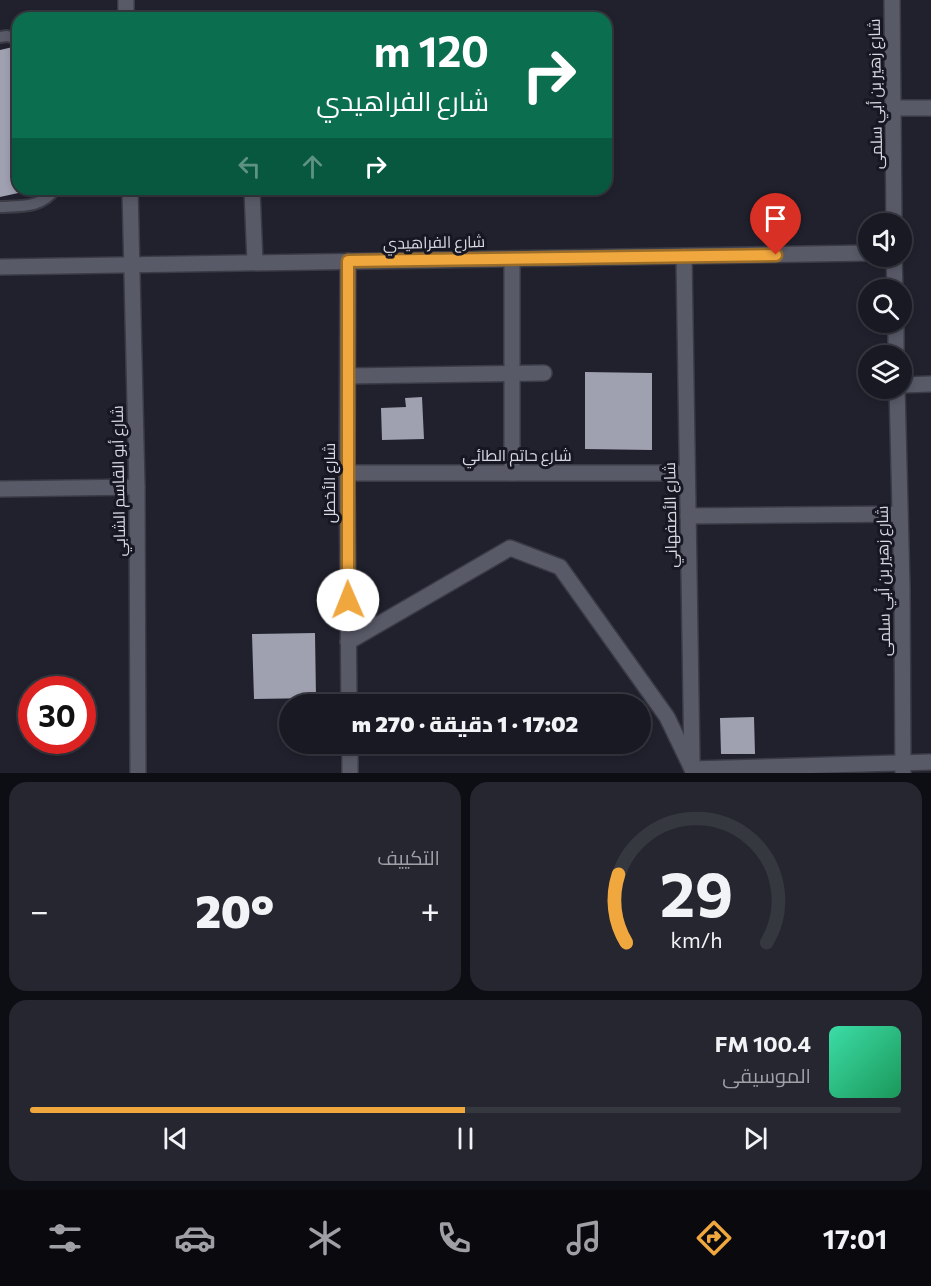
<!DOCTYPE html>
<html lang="ar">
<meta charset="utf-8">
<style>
:root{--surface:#181922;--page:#25262f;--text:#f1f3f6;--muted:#9fa0a5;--line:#363840;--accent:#efa73e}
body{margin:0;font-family:Commissioner,Cairo,sans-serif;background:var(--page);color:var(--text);direction:rtl;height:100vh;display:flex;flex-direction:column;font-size:22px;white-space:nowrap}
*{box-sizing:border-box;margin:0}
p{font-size:20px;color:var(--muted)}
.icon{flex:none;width:33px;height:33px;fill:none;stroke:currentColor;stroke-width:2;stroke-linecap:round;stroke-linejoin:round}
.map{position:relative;height:773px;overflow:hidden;direction:ltr}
.side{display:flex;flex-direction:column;gap:9px;padding:9px;background:#0d0e13;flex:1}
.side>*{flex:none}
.hud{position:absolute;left:12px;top:12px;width:600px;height:183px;border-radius:18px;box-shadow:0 3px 9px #0003,0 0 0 2px var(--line);direction:rtl;background:#0b6e4f;color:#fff;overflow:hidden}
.tools{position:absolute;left:858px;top:213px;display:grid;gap:12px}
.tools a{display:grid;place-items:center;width:54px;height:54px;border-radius:50%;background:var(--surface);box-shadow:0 3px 9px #0003,0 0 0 2px var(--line);font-size:30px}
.speed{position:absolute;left:18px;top:676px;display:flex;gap:12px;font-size:30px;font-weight:700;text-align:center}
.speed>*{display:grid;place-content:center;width:78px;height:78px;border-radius:50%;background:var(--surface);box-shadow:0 3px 9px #0003,0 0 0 2px var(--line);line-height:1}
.speed .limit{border:9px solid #d22;background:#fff;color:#111}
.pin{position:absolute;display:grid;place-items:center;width:51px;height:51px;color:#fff;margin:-62px -26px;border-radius:50% 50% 50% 0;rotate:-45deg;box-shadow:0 0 6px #0007}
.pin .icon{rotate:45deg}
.me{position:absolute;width:66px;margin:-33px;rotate:359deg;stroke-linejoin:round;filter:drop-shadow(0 0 4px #0008)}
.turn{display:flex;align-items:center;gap:21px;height:126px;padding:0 24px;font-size:27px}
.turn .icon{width:78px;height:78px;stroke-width:2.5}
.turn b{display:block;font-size:42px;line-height:51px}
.lanes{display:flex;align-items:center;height:57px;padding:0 24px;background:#0003;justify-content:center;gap:30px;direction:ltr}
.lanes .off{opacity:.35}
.big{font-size:45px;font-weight:800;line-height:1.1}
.side .tile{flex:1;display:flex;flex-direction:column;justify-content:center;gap:9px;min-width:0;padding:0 21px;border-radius:18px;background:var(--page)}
.side .dial{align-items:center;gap:0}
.dial svg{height:156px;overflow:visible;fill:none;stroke:var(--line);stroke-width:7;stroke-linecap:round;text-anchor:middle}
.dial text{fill:var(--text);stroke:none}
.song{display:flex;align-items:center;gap:18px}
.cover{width:72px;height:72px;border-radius:9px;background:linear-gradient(135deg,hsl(160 70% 55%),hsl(150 70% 35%))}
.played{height:6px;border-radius:3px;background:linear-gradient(90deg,var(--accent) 50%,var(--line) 50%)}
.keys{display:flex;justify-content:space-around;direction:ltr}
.heat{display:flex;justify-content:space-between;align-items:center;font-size:33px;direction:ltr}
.side .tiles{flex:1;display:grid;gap:9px;grid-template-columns:1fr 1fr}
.tile:last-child{grid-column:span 2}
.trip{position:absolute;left:279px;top:694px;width:372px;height:60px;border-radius:30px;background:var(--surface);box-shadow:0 3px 9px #0003,0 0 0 2px var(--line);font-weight:800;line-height:60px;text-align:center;direction:rtl}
.tab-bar{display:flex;height:96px;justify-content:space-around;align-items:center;background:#0a0a0e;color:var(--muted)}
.tab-bar .icon{width:42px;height:42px}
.tab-bar .on{color:var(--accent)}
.tab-bar b{font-size:27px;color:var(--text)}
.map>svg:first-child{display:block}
.building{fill:#9fa0b0}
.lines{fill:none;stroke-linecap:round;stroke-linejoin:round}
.service-casing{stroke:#3b3b46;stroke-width:14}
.minor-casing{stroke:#3b3b46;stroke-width:18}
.service{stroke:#595a68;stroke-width:10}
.minor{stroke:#595a68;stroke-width:15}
.route-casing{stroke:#9b6d28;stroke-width:15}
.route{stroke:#efa73e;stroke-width:10}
.labels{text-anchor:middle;stroke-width:6;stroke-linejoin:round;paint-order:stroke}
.street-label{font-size:16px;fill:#d7d8e0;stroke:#171723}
</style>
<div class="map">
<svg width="931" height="773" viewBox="0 0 931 773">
<rect width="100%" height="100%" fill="#20212d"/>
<g class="building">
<path d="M17,46L18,189L32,190L0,197V50Z"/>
<path d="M585,372L652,373V450L585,449Z"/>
<path d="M422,397L424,439L382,440L381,408L406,407L405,398Z"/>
<path d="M315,633L316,698L254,699L252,634Z"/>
<path d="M754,717L755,754H721L720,718Z"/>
</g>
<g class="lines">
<g class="service-casing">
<g id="service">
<path d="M0,37L7,36L18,39"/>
<path d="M0,207C22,206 41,208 55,189"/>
</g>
</g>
<g class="minor-casing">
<g id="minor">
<path d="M126,0V18"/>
<path d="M892,0L894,224"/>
<path d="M893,108H931"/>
<path d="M130,189L137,487L138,773"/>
<path d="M252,189L255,262"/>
<path d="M684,256L692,763"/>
<path d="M894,256L895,290"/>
<path d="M512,259V473"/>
<path d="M348,261L347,473L349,705"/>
<path d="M0,267L868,253"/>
<path d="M896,322V356"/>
<path d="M348,376L544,373"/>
<path d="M902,385L931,384"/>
<path d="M897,388L902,587L903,772"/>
<path d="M347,473H687"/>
<path d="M0,489L137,487"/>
<path d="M688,516L900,514"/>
<path d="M348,642L510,548L560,567L667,717L692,769L931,762"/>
<path d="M350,744V773"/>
</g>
</g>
<use href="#service" class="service"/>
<use href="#minor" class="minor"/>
</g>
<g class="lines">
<g class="route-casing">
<path id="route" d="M348,600V261L776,255"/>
</g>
<use href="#route" class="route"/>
</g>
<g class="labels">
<g class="street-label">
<text transform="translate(875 94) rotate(-91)" y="6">شارع زهير بن أبي سلمى</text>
<text transform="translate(434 242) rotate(-1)" y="6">شارع الفراهيدي</text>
<text x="517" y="461">شارع حاتم الطائي</text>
<text transform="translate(118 481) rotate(-91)" y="6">شارع أبو القاسم الشابي</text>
<text transform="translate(329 483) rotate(-90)" y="6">شارع الأخطل</text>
<text transform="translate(670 515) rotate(-91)" y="6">شارع الأصفهاني</text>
<text transform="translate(883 581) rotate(-91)" y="6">شارع زهير بن أبي سلمى</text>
</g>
</g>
</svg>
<div class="tools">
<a><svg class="icon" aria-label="sound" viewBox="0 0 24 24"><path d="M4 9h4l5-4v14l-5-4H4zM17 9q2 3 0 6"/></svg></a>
<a><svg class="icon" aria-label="search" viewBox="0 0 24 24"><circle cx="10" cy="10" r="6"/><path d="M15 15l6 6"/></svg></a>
<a><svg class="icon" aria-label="layers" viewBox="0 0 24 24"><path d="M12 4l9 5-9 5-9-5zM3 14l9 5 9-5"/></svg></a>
</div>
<div class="speed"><div class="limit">30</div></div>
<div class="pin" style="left:776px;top:255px;background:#d93025"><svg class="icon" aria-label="arrive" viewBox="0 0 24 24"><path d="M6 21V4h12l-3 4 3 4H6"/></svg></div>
<svg class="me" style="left:348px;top:600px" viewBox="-20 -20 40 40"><circle r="19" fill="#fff"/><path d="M0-13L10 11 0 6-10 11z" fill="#efa73e"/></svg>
<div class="trip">17:02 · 1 دقيقة · 270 m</div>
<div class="hud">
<div class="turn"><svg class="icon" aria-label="right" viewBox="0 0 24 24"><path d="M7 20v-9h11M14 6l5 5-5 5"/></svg><div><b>120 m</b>شارع الفراهيدي</div></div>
<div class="lanes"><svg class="icon off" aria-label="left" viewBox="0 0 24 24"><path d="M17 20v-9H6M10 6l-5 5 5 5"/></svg><svg class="icon off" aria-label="ahead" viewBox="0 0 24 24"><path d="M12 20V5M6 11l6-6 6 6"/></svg><svg class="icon" aria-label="right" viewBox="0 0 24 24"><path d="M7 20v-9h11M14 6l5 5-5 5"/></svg></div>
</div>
</div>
<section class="side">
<div class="tiles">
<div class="tile dial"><svg viewBox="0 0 100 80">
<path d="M14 69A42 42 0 1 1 86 69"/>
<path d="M14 69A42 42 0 0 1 10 34" stroke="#efa73e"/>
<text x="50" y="56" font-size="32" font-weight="700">29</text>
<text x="50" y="72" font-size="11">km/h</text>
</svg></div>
<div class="tile"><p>التكييف</p>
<div class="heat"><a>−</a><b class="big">20°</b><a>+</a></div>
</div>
<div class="tile">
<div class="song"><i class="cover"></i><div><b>100.4 FM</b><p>الموسيقى</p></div></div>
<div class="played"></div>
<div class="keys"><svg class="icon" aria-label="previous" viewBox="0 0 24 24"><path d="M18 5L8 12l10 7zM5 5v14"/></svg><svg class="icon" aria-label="pause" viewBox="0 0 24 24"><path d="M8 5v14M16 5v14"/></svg><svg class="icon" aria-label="next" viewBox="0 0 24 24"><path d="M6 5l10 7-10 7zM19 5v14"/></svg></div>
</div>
</div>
</section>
<nav class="tab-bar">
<b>17:01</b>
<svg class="icon on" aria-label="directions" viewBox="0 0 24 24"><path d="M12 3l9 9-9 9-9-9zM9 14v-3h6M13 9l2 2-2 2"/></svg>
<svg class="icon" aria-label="music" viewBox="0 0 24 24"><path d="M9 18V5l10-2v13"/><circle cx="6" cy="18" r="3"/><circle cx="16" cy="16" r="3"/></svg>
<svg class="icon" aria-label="phone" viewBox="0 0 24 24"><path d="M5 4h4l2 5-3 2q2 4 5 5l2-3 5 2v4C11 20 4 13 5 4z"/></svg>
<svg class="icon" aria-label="climate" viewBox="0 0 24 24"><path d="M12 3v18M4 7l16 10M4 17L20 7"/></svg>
<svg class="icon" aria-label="car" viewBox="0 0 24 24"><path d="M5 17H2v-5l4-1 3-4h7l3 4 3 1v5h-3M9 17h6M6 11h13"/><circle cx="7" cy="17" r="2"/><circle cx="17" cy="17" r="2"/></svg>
<svg class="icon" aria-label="filters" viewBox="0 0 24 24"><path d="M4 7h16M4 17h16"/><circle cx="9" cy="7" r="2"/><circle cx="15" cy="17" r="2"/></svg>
</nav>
